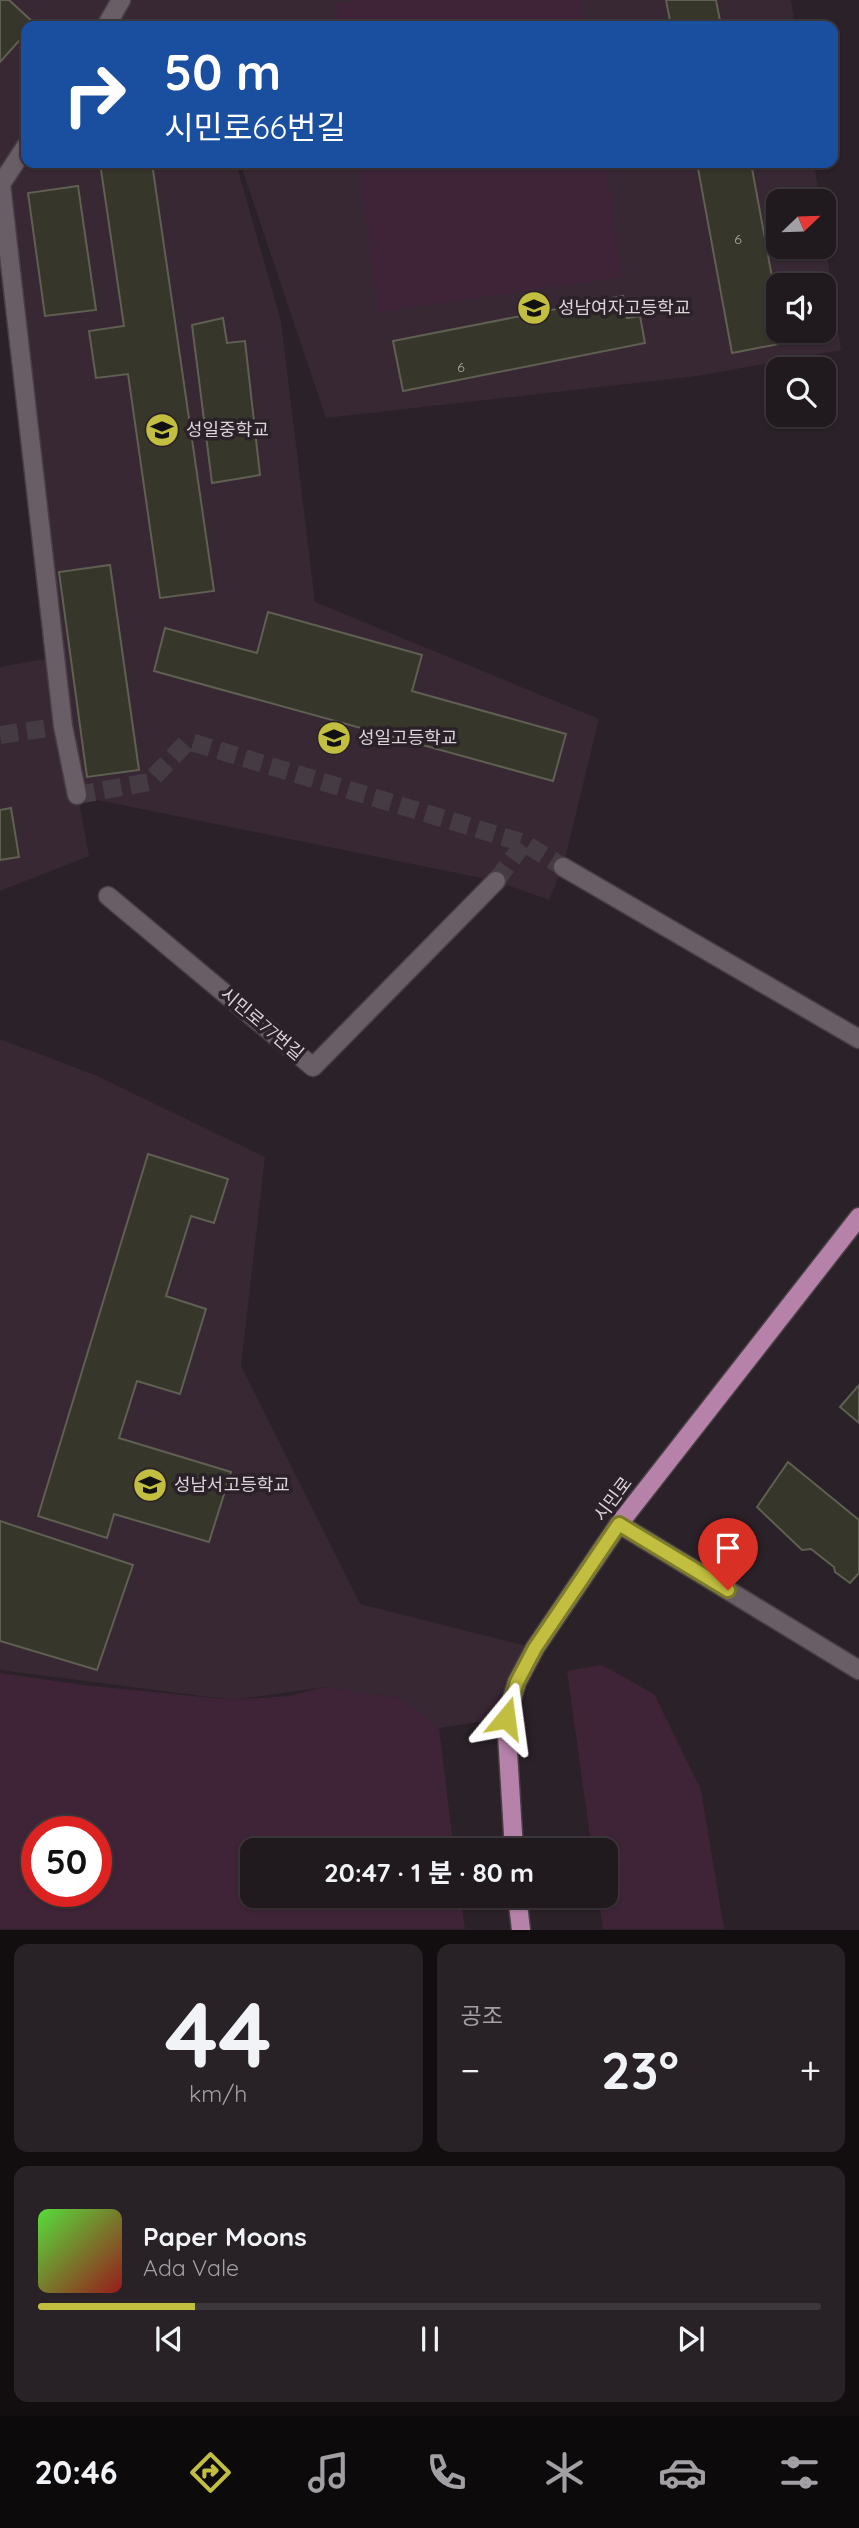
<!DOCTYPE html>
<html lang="ko">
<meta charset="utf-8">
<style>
:root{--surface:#20191e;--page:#282227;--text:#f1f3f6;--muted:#a2a0a4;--line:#3d383c;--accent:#c1be40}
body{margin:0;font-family:Quicksand,"Noto Sans KR",sans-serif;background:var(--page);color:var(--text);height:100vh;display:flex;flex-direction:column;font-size:26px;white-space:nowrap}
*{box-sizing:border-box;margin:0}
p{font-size:23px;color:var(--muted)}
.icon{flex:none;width:38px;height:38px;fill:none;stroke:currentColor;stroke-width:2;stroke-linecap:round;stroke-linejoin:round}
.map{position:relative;height:1930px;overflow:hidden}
.panel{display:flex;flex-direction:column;gap:14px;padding:14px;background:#120e10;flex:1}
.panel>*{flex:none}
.top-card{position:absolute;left:21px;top:21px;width:817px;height:147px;border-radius:14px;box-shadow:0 2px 5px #0004,0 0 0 2px var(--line);background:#1a4fa0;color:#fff;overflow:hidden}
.needle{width:46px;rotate:67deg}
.buttons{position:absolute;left:766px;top:189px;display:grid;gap:14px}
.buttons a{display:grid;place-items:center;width:70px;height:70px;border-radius:14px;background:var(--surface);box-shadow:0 2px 5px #0004,0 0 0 2px var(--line);font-size:35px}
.speed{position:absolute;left:21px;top:1816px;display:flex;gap:14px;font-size:35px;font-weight:700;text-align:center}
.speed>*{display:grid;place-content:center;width:91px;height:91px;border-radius:50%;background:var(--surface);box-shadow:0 2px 5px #0004,0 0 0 2px var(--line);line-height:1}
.speed .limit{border:10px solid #d22;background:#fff;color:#111}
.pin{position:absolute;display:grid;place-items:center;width:60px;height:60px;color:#fff;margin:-72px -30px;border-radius:50% 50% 50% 0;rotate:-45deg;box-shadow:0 0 7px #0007}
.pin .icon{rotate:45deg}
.me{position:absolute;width:77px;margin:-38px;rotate:16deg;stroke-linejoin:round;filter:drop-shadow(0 0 5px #0008)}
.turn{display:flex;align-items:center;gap:24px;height:147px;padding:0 28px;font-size:32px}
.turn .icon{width:91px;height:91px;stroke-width:2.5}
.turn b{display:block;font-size:49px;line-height:60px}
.big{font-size:52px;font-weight:700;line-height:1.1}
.panel .widget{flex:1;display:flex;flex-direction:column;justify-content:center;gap:10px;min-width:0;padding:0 24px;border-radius:14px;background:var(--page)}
.panel .dial{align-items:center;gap:0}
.dial b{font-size:91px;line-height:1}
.song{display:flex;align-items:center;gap:21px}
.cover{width:84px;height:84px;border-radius:10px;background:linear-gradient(135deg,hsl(110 70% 55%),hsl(0 70% 35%))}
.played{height:7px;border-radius:4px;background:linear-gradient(90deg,var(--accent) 20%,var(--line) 20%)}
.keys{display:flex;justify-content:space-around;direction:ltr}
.heat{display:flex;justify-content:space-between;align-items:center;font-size:38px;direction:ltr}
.panel .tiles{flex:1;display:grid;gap:14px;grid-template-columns:1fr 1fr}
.widget:last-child{grid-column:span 2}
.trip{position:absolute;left:240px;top:1838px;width:378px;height:70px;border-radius:14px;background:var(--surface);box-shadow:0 2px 5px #0004,0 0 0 2px var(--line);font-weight:700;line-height:70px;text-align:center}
.tab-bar{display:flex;height:112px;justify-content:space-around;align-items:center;background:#0d0a0c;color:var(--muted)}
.tab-bar .icon{width:49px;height:49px}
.tab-bar .selected{color:var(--accent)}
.tab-bar b{font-size:32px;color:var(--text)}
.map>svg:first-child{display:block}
.built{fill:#382834;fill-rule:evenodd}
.green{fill:#3f2438;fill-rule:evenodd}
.building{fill:#36362a;stroke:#5f5f52;stroke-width:2}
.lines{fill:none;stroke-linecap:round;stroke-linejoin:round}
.minor-tunnel{stroke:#453c43;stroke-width:18;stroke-dasharray:18 9;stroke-linecap:butt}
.minor-casing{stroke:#483f45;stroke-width:21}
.major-casing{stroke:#483f45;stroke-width:21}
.minor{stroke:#695d66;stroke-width:18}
.major{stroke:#b682a9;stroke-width:18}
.route-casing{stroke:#7d7c2a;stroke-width:18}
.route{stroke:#c1be40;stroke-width:12}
.labels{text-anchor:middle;stroke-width:7;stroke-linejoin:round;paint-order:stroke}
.number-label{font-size:14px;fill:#b2acad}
.poi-label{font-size:18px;fill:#dbd4d9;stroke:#2b2128;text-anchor:start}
.street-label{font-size:18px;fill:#dbd4d9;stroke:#2b2128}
</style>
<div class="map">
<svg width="859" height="1930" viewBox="0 0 859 1930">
<rect width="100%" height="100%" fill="#2b2128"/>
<g class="built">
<path d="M0,0H791L795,26H26V163H236L281,321L315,602L599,719L563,867L549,900L496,881L78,796L89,856L0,891V667L50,658L44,554L0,184Z"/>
<path d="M240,163H814L820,201H779V247H824V234L841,350L697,376L326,418ZM779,285H824V331H779Z"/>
<path d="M0,1039L95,1075L265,1157L241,1366L360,1604L535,1648L506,1718L439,1728L401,1698L325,1687L233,1700L0,1670Z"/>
</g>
<g class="green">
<path d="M364,0H581L585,26H337L334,4Z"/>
<path d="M357,163H605L622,277L379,312Z"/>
<path d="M602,1665L654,1694L701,1790L724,1929H603L598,1895H606V1850H592L567,1671Z"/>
<path d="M0,1673L83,1685L233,1700L288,1696L325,1687L401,1698L439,1728L454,1850H252V1895H460L465,1929H0ZM37,1832H96V1892H37Z"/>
</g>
<g class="building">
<path d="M0,0H9L35,24L26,26V33L0,62Z"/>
<path d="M666,0H716L721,26H671Z"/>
<path d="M100,163H152L214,591L160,598L128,374L96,378L89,331L124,326Z"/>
<path d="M697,163H751L779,315V331H782L784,343L732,353Z"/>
<path d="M78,186L96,310L45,316L28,193Z"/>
<path d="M623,296L627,318L640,316L645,343L403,391L393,341Z"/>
<path d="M223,318L227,343L245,341L260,475L212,483L192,325Z"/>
<path d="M110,565L139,770L87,777L59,572Z"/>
<path d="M268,612L422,655L412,691L566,734L553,781L154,671L165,628L257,653Z"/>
<path d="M11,808L19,857L0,860V810Z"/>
<path d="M148,1154L228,1179L214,1223L191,1216L166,1296L206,1309L180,1394L137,1381L119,1438L231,1472L209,1542L114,1514L107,1538L38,1516Z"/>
<path d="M859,1385V1423L840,1407Z"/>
<path d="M788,1462L859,1520V1573L850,1583L835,1572L834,1567L811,1549L802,1550L757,1507Z"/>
<path d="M0,1521L133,1565L97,1670L0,1641Z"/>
</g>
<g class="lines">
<g class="minor-tunnel">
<path d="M0,735L63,726"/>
<path d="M77,795L149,782L188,741L524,843L563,867"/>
<path d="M496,881L524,843"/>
</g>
<g class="minor-casing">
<g id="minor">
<path d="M106,26L121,0"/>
<path d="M26,146L1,184L63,726L77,795"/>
<path d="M563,867L859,1039"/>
<path d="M108,896L313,1067L496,881"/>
<path d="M619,1524L859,1670"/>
</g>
</g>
<g class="major-casing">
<g id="major">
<path d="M514,1850L506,1718L517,1682L535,1648L619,1524L859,1217"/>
<path d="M517,1895L521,1930"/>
</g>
</g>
<use href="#minor" class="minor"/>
<use href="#major" class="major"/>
</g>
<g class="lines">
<g class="route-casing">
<path id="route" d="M506,1718L517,1682L535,1648L619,1524L728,1590"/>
</g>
<use href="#route" class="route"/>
</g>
<defs>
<g id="school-disc" transform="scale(1.75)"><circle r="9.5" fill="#c1be40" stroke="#2b2128"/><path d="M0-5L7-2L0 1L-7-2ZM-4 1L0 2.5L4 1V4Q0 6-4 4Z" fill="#111"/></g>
</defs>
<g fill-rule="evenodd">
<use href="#school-disc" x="534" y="308"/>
<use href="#school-disc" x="162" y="430"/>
<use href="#school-disc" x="334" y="738"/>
<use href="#school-disc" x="150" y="1485"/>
</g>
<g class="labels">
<g class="number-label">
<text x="738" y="244">6</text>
<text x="461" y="372">6</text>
</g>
<g class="poi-label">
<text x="558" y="314">성남여자고등학교</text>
<text x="186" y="436">성일중학교</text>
<text x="358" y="744">성일고등학교</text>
<text x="174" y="1491">성남서고등학교</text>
</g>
<g class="street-label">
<text transform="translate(262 1024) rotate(40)" y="6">시민로77번길</text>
<text transform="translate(613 1499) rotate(-53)" y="6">시민로</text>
</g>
</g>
</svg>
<div class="buttons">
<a><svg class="needle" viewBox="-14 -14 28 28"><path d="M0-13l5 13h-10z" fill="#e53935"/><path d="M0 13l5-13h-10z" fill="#a2a0a4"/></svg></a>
<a><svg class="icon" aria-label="sound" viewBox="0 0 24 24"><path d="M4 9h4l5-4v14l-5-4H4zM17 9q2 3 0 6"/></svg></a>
<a><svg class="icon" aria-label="search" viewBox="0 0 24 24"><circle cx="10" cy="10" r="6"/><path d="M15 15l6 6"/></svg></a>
</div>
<div class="speed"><div class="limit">50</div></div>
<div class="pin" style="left:728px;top:1590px;background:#d93025"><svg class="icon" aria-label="arrive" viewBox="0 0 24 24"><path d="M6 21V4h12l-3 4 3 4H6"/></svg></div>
<svg class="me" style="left:506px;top:1718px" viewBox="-20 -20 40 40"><path d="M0-17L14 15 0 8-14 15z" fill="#c1be40" stroke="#fff" stroke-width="4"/></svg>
<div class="trip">20:47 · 1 분 · 80 m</div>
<div class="top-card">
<div class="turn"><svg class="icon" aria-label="right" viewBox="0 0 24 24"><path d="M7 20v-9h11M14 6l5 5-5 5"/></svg><div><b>50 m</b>시민로66번길</div></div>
</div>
</div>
<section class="panel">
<div class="tiles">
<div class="widget dial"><b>44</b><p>km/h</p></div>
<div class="widget"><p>공조</p>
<div class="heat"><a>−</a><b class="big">23°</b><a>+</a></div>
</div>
<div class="widget">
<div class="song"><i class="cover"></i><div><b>Paper Moons</b><p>Ada Vale</p></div></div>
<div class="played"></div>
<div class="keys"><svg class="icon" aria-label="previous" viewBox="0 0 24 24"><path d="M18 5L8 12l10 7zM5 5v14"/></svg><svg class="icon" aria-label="pause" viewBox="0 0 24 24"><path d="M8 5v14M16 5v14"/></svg><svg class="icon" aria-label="next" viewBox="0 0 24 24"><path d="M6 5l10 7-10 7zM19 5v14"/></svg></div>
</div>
</div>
</section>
<nav class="tab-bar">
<b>20:46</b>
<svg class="icon selected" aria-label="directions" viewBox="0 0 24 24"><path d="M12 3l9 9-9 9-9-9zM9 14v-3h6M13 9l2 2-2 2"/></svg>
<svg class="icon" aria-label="music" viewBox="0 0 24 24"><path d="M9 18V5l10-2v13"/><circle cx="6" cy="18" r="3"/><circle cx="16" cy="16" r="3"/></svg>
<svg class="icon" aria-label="phone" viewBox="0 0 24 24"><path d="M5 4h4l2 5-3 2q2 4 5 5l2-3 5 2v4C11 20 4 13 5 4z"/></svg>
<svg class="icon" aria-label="climate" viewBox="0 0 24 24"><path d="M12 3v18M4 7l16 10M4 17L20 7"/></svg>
<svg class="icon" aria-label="car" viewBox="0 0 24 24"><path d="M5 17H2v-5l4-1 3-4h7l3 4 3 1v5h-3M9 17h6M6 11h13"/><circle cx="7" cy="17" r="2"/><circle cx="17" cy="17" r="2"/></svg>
<svg class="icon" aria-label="filters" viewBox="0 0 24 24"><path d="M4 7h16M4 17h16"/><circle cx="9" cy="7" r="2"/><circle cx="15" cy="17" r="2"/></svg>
</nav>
